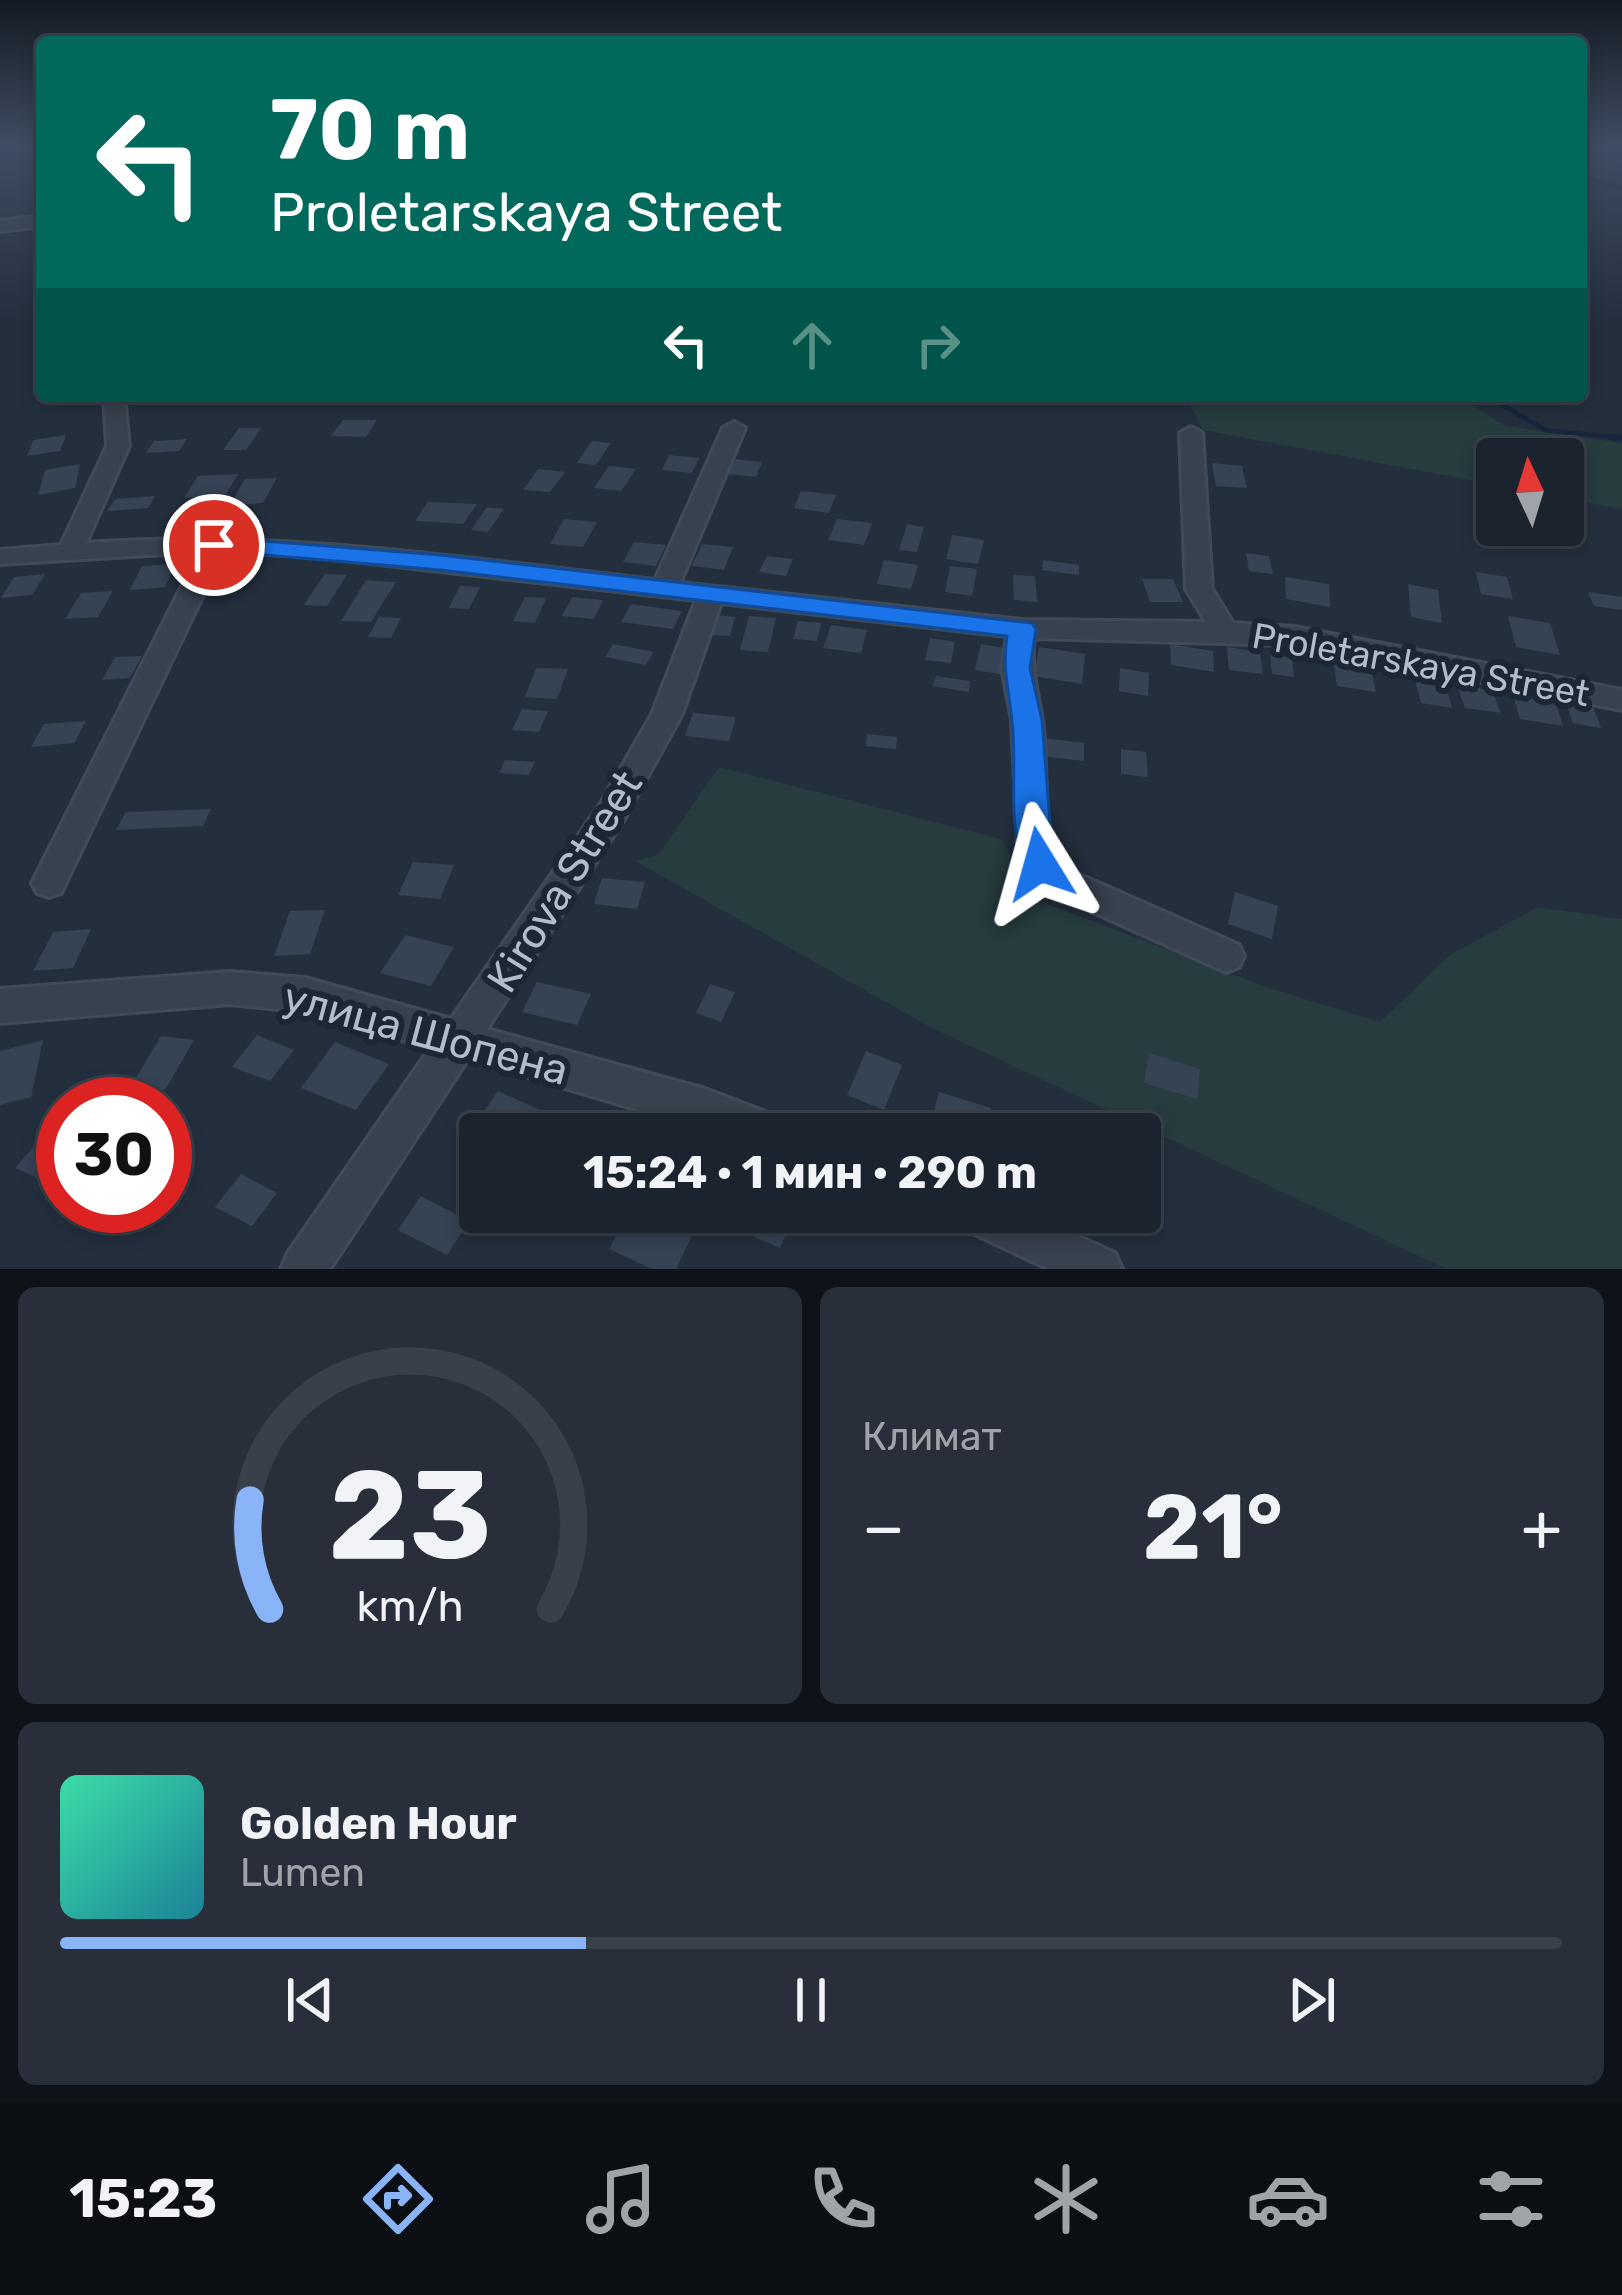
<!DOCTYPE html>
<html lang="ru">
<meta charset="utf-8">
<style>
:root{--surface:#1b232e;--page:#282f3a;--text:#f1f3f6;--muted:#a0a4aa;--line:#39404a;--accent:#8ab4f8}
body{margin:0;font-family:Rubik,sans-serif;background:var(--page);color:var(--text);height:100vh;display:flex;flex-direction:column;font-size:45px;white-space:nowrap}
*{box-sizing:border-box;margin:0}
p{font-size:39px;color:var(--muted)}
.icon{flex:none;width:66px;height:66px;fill:none;stroke:currentColor;stroke-width:2;stroke-linecap:round;stroke-linejoin:round}
.map{position:relative;height:1269px;overflow:hidden}
.side{display:flex;flex-direction:column;gap:18px;padding:18px;background:#0f1319;flex:1}
.side>*{flex:none}
.banner{position:absolute;left:36px;top:36px;width:1551px;height:366px;border-radius:12px;box-shadow:0 6px 18px #0003,0 0 0 3px var(--line);background:#00695c;color:#fff;overflow:hidden}
.needle{width:78px;rotate:356deg}
.fabs{position:absolute;left:1476px;top:438px;display:grid;gap:24px}
.fabs a{display:grid;place-items:center;width:108px;height:108px;border-radius:12px;background:var(--surface);box-shadow:0 6px 18px #0003,0 0 0 3px var(--line);font-size:60px}
.speed{position:absolute;left:36px;top:1077px;display:flex;gap:24px;font-size:60px;font-weight:700;text-align:center}
.speed>*{display:grid;place-content:center;width:156px;height:156px;border-radius:50%;background:var(--surface);box-shadow:0 6px 18px #0003,0 0 0 3px var(--line);line-height:1}
.speed .limit{border:18px solid #d22;background:#fff;color:#111}
.pin{position:absolute;display:grid;place-items:center;width:102px;height:102px;color:#fff;margin:-51px;border:6px solid #fff;border-radius:50%;box-shadow:0 3px 12px #0007}
.me{position:absolute;width:132px;margin:-66px;rotate:352deg;stroke-linejoin:round;filter:drop-shadow(0 0 9px #0008)}
.turn{display:flex;align-items:center;gap:42px;height:252px;padding:0 36px;font-size:54px}
.turn .icon{width:156px;height:156px;stroke-width:2.5}
.turn b{display:block;font-size:84px;line-height:102px}
.lanes{display:flex;align-items:center;height:114px;padding:0 36px;background:#0003;justify-content:center;gap:60px;direction:ltr}
.lanes .off{opacity:.35}
.big{font-size:90px;font-weight:700;line-height:1.1}
.side .widget{flex:1;display:flex;flex-direction:column;justify-content:center;gap:18px;min-width:0;padding:0 42px;border-radius:18px;background:var(--page)}
.side .dial{align-items:center;gap:0}
.dial svg{height:312px;overflow:visible;fill:none;stroke:var(--line);stroke-width:7;stroke-linecap:round;text-anchor:middle}
.dial text{fill:var(--text);stroke:none}
.song{display:flex;align-items:center;gap:36px}
.cover{width:144px;height:144px;border-radius:18px;background:linear-gradient(135deg,hsl(160 70% 55%),hsl(190 70% 35%))}
.played{height:12px;border-radius:6px;background:linear-gradient(90deg,var(--accent) 35%,var(--line) 35%)}
.keys{display:flex;justify-content:space-around;direction:ltr}
.heat{display:flex;justify-content:space-between;align-items:center;font-size:66px;direction:ltr}
.side .tiles{flex:1;display:grid;gap:18px;grid-template-columns:1fr 1fr}
.widget:last-child{grid-column:span 2}
.trip{position:absolute;left:459px;top:1113px;width:702px;height:120px;border-radius:12px;background:var(--surface);box-shadow:0 6px 18px #0003,0 0 0 3px var(--line);font-weight:700;line-height:120px;text-align:center}
.dock{display:flex;height:192px;justify-content:space-around;align-items:center;background:#0b0e12;color:var(--muted)}
.dock .icon{width:84px;height:84px}
.dock .on{color:var(--accent)}
.dock b{font-size:54px;color:var(--text)}
.map>svg:first-child{display:block}
.green{fill:#263c3f}
.lines{fill:none;stroke-linecap:round;stroke-linejoin:round}
.stream-far1{stroke:#17263c;stroke-width:4.5}
.stream{stroke:#17263c;stroke-width:6}
.building{fill:#364354}
.street-casing{stroke:#414a57;stroke-width:6}
.street{fill:#38414e;fill-rule:evenodd}
.route{fill:#1a73e8;stroke:#114b97;stroke-width:3}
.labels{text-anchor:middle;stroke-width:12;stroke-linejoin:round;paint-order:stroke}
.street-label{font-size:36px;fill:#b4bcc9;stroke:#1d2633}
.near-street-label{font-size:42px;fill:#b4bcc9;stroke:#1d2633}
</style>
<div class="map">
<svg width="1622" height="1269" viewBox="0 0 1622 1269">
<rect width="100%" height="100%" fill="#242f3e"/>
<g class="green">
<path d="M1186,396H1458L1505,426L1622,443V509L1563,498V459H1497V485L1203,430Z"/>
<path d="M719,767L1001,839L1039,901L1272,989L1380,1022L1450,955L1538,907L1622,919V1269H1447L932,1028L635,861L658,855Z"/>
</g>
<g class="lines">
<g class="stream-far1">
<path d="M1581,175L1622,189"/>
<path d="M1488,396L1545,430L1622,438"/>
</g>
<path class="stream" d="M1610,437L1622,438"/>
</g>
<g class="building">
<path d="M343,420H377L366,437L331,436Z"/>
<path d="M239,428H261L246,450H223Z"/>
<path d="M66,435L60,451L27,456L33,440Z"/>
<path d="M187,439L179,451L146,453L154,441Z"/>
<path d="M592,441L611,443L596,465L577,463Z"/>
<path d="M669,455L699,458L692,473L662,470Z"/>
<path d="M733,459L762,462L756,477L726,474Z"/>
<path d="M1212,463L1242,466L1247,488L1216,486Z"/>
<path d="M80,464L75,488L38,495L45,470Z"/>
<path d="M609,466L636,469L621,491L594,488Z"/>
<path d="M538,469L565,472L550,492L523,490Z"/>
<path d="M238,474L225,496L184,498L198,476Z"/>
<path d="M277,478L263,503L230,505L245,479Z"/>
<path d="M801,491L836,495L829,513L794,508Z"/>
<path d="M155,496L148,508L107,511L115,499Z"/>
<path d="M428,502L477,504L463,524L415,521Z"/>
<path d="M487,507L504,509L488,532L471,530Z"/>
<path d="M564,519L597,522L583,547L550,544Z"/>
<path d="M837,519L872,523L864,545L828,540Z"/>
<path d="M907,524L924,527L917,552L899,550Z"/>
<path d="M952,535L984,540L978,564L946,559Z"/>
<path d="M634,542L666,545L656,566L623,562Z"/>
<path d="M702,544L733,547L724,570L692,566Z"/>
<path d="M1246,553L1269,556L1273,574L1249,571Z"/>
<path d="M767,556L793,559L786,576L759,572Z"/>
<path d="M884,560L918,565L911,589L877,584Z"/>
<path d="M1043,560L1079,565V575L1042,570Z"/>
<path d="M176,564L165,587L130,590L142,566Z"/>
<path d="M950,566L977,569L972,596L945,592Z"/>
<path d="M1476,572L1507,577L1513,599L1481,594Z"/>
<path d="M45,574L32,595L1,598L14,577Z"/>
<path d="M325,574L347,575L327,606L304,605Z"/>
<path d="M1013,575L1035,576L1037,602L1014,600Z"/>
<path d="M1285,577L1329,584L1330,607L1286,599Z"/>
<path d="M1142,579H1173L1183,602H1150Z"/>
<path d="M366,580L396,582L371,622L341,621Z"/>
<path d="M1408,584L1438,590L1442,623L1411,617Z"/>
<path d="M460,586L480,587L469,609L449,608Z"/>
<path d="M113,591L98,617L65,619L81,593Z"/>
<path d="M1588,592L1622,597V610L1594,606Z"/>
<path d="M525,597L546,598L535,623L513,621Z"/>
<path d="M572,597L603,600L594,619L562,616Z"/>
<path d="M631,604L682,611L673,629L621,622Z"/>
<path d="M714,615L735,617L730,636L709,635Z"/>
<path d="M749,616L776,618L768,652L740,650Z"/>
<path d="M1508,616L1550,623L1560,655L1516,647Z"/>
<path d="M379,617L401,618L391,638L368,637Z"/>
<path d="M798,621L821,623L817,641L793,639Z"/>
<path d="M831,625L867,630L861,653L823,648Z"/>
<path d="M930,638L955,642L951,663L925,660Z"/>
<path d="M613,644L654,652L646,665L605,657Z"/>
<path d="M981,644L1010,649L1005,675L975,670Z"/>
<path d="M1170,644L1213,651L1214,672L1171,665Z"/>
<path d="M1039,647L1085,654L1082,684L1034,676Z"/>
<path d="M1227,647L1260,652L1263,674L1229,670Z"/>
<path d="M1270,654L1292,658L1294,677L1272,674Z"/>
<path d="M142,656L130,678L102,680L115,657Z"/>
<path d="M1334,663L1371,669L1376,692L1337,686Z"/>
<path d="M536,668L568,669L557,699L525,697Z"/>
<path d="M1120,668L1149,673L1148,696L1119,691Z"/>
<path d="M936,676L970,681L969,692L933,686Z"/>
<path d="M1415,680L1445,684L1452,708L1421,703Z"/>
<path d="M1457,685L1492,690L1501,713L1465,708Z"/>
<path d="M1512,692L1554,699L1563,726L1520,719Z"/>
<path d="M1566,703L1593,707L1601,728L1573,723Z"/>
<path d="M522,709L548,711L539,732L512,730Z"/>
<path d="M693,713L736,717L729,741L685,736Z"/>
<path d="M86,721L74,743L31,747L44,724Z"/>
<path d="M867,734L897,737L896,749L866,746Z"/>
<path d="M1041,738L1084,743V761L1041,756Z"/>
<path d="M1121,749L1146,752L1148,777L1121,774Z"/>
<path d="M505,760L535,762L529,775L499,773Z"/>
<path d="M211,809L203,826L116,830L126,812Z"/>
<path d="M413,862L454,865L440,899L398,895Z"/>
<path d="M602,878L645,882L637,909L594,904Z"/>
<path d="M1235,892L1278,906L1272,939L1228,924Z"/>
<path d="M325,910L310,954L274,956L290,911Z"/>
<path d="M91,929L73,968L33,971L53,932Z"/>
<path d="M405,935L454,947L431,986L380,973Z"/>
<path d="M537,982L591,994L577,1025L522,1012Z"/>
<path d="M710,984L735,992L721,1022L696,1013Z"/>
<path d="M257,1035L294,1050L270,1081L232,1067Z"/>
<path d="M161,1036L194,1040L165,1090L131,1086Z"/>
<path d="M43,1040L31,1097L0,1105V1051Z"/>
<path d="M335,1042L389,1064L356,1110L301,1088Z"/>
<path d="M866,1051L902,1065L884,1110L847,1095Z"/>
<path d="M1149,1053L1200,1069L1197,1099L1144,1083Z"/>
<path d="M498,1091L594,1134H480V1139L469,1133Z"/>
<path d="M939,1092L991,1108L986,1134H928Z"/>
<path d="M63,1114V1159L44,1181L15,1168Z"/>
<path d="M241,1174L277,1193L252,1226L215,1207Z"/>
<path d="M421,1196L469,1221L447,1255L398,1230Z"/>
<path d="M629,1212H703L676,1269H652L609,1249Z"/>
<path d="M741,1212H795L780,1248L734,1228Z"/>
</g>
<g class="lines">
<g class="street-casing">
<g id="street">
<path d="M42,216V226L0,231V221Z"/>
<path d="M104,396H124L129,446L86,543C277,529 466,559 655,580L723,428L734,422L745,428L680,583L1022,620L1206,622L1186,589L1180,433L1191,427L1202,433L1212,589L1233,623L1295,627L1622,690V710L1295,645L1034,638C1030,668 1037,690 1042,720C1049,768 1039,824 1062,867L1239,945L1244,956L1239,967L1226,972L1038,887L1018,848L1012,720L1002,668L1007,636L721,603L682,714L623,821L487,1029L705,1089L786,1120L792,1134H719L468,1059L330,1269H281L288,1253L430,1048L305,1012L230,1004L0,1023V989L230,972L305,978L451,1019L601,803L652,714L696,600L300,555L223,553L61,893L49,897L37,893L32,883L199,552L0,564V550L61,545L107,446Z"/>
<path d="M953,1212H1024L1115,1253L1122,1269H1049L960,1227Z"/>
</g>
</g>
<use href="#street" class="street"/>
</g>
<linearGradient id="sky" x2="0" y2="1"><stop stop-color="#141a22"/><stop offset="0.45" stop-color="#3f4d63"/><stop offset="1" stop-color="#3f4d63" stop-opacity="0"/></linearGradient>
<rect width="1622" height="322" fill="url(#sky)"/>
<path class="route" d="M214,537L440,555L1032,623L1036,629L1030,668L1042,720L1052,848L1057,864L1052,873L1040,877L1028,873C1005,830 1018,769 1012,721C1009,690 1002,668 1007,636L440,570L206,550L202,545L206,540Z"/>
<g class="labels">
<g class="street-label">
<text transform="translate(1421 664) rotate(10)" y="13">Proletarskaya Street</text>
</g>
<g class="near-street-label">
<text transform="translate(564 881) rotate(-58)" y="15">Kirova Street</text>
<text transform="translate(426 1033) rotate(15)" y="15">улица Шопена</text>
</g>
</g>
</svg>
<div class="fabs">
<a><svg class="needle" viewBox="-14 -14 28 28"><path d="M0-13l5 13h-10z" fill="#e53935"/><path d="M0 13l5-13h-10z" fill="#a0a4aa"/></svg></a>
</div>
<div class="speed"><div class="limit">30</div></div>
<div class="pin" style="left:214px;top:545px;background:#d93025"><svg class="icon" aria-label="arrive" viewBox="0 0 24 24"><path d="M6 21V4h12l-3 4 3 4H6"/></svg></div>
<svg class="me" style="left:1040px;top:864px" viewBox="-20 -20 40 40"><path d="M0-17L14 15 0 8-14 15z" fill="#1a73e8" stroke="#fff" stroke-width="4"/></svg>
<div class="trip">15:24 · 1 мин · 290 m</div>
<div class="banner">
<div class="turn"><svg class="icon" aria-label="left" viewBox="0 0 24 24"><path d="M17 20v-9H6M10 6l-5 5 5 5"/></svg><div><b>70 m</b>Proletarskaya Street</div></div>
<div class="lanes"><svg class="icon" aria-label="left" viewBox="0 0 24 24"><path d="M17 20v-9H6M10 6l-5 5 5 5"/></svg><svg class="icon off" aria-label="ahead" viewBox="0 0 24 24"><path d="M12 20V5M6 11l6-6 6 6"/></svg><svg class="icon off" aria-label="right" viewBox="0 0 24 24"><path d="M7 20v-9h11M14 6l5 5-5 5"/></svg></div>
</div>
</div>
<section class="side">
<div class="tiles">
<div class="widget dial"><svg viewBox="0 0 100 80">
<path d="M14 69A42 42 0 1 1 86 69"/>
<path d="M14 69A42 42 0 0 1 9 41" stroke="#8ab4f8"/>
<text x="50" y="56" font-size="32" font-weight="700">23</text>
<text x="50" y="72" font-size="11">km/h</text>
</svg></div>
<div class="widget"><p>Климат</p>
<div class="heat"><a>−</a><b class="big">21°</b><a>+</a></div>
</div>
<div class="widget">
<div class="song"><i class="cover"></i><div><b>Golden Hour</b><p>Lumen</p></div></div>
<div class="played"></div>
<div class="keys"><svg class="icon" aria-label="previous" viewBox="0 0 24 24"><path d="M18 5L8 12l10 7zM5 5v14"/></svg><svg class="icon" aria-label="pause" viewBox="0 0 24 24"><path d="M8 5v14M16 5v14"/></svg><svg class="icon" aria-label="next" viewBox="0 0 24 24"><path d="M6 5l10 7-10 7zM19 5v14"/></svg></div>
</div>
</div>
</section>
<nav class="dock">
<b>15:23</b>
<svg class="icon on" aria-label="directions" viewBox="0 0 24 24"><path d="M12 3l9 9-9 9-9-9zM9 14v-3h6M13 9l2 2-2 2"/></svg>
<svg class="icon" aria-label="music" viewBox="0 0 24 24"><path d="M9 18V5l10-2v13"/><circle cx="6" cy="18" r="3"/><circle cx="16" cy="16" r="3"/></svg>
<svg class="icon" aria-label="phone" viewBox="0 0 24 24"><path d="M5 4h4l2 5-3 2q2 4 5 5l2-3 5 2v4C11 20 4 13 5 4z"/></svg>
<svg class="icon" aria-label="climate" viewBox="0 0 24 24"><path d="M12 3v18M4 7l16 10M4 17L20 7"/></svg>
<svg class="icon" aria-label="car" viewBox="0 0 24 24"><path d="M5 17H2v-5l4-1 3-4h7l3 4 3 1v5h-3M9 17h6M6 11h13"/><circle cx="7" cy="17" r="2"/><circle cx="17" cy="17" r="2"/></svg>
<svg class="icon" aria-label="filters" viewBox="0 0 24 24"><path d="M4 7h16M4 17h16"/><circle cx="9" cy="7" r="2"/><circle cx="15" cy="17" r="2"/></svg>
</nav>
